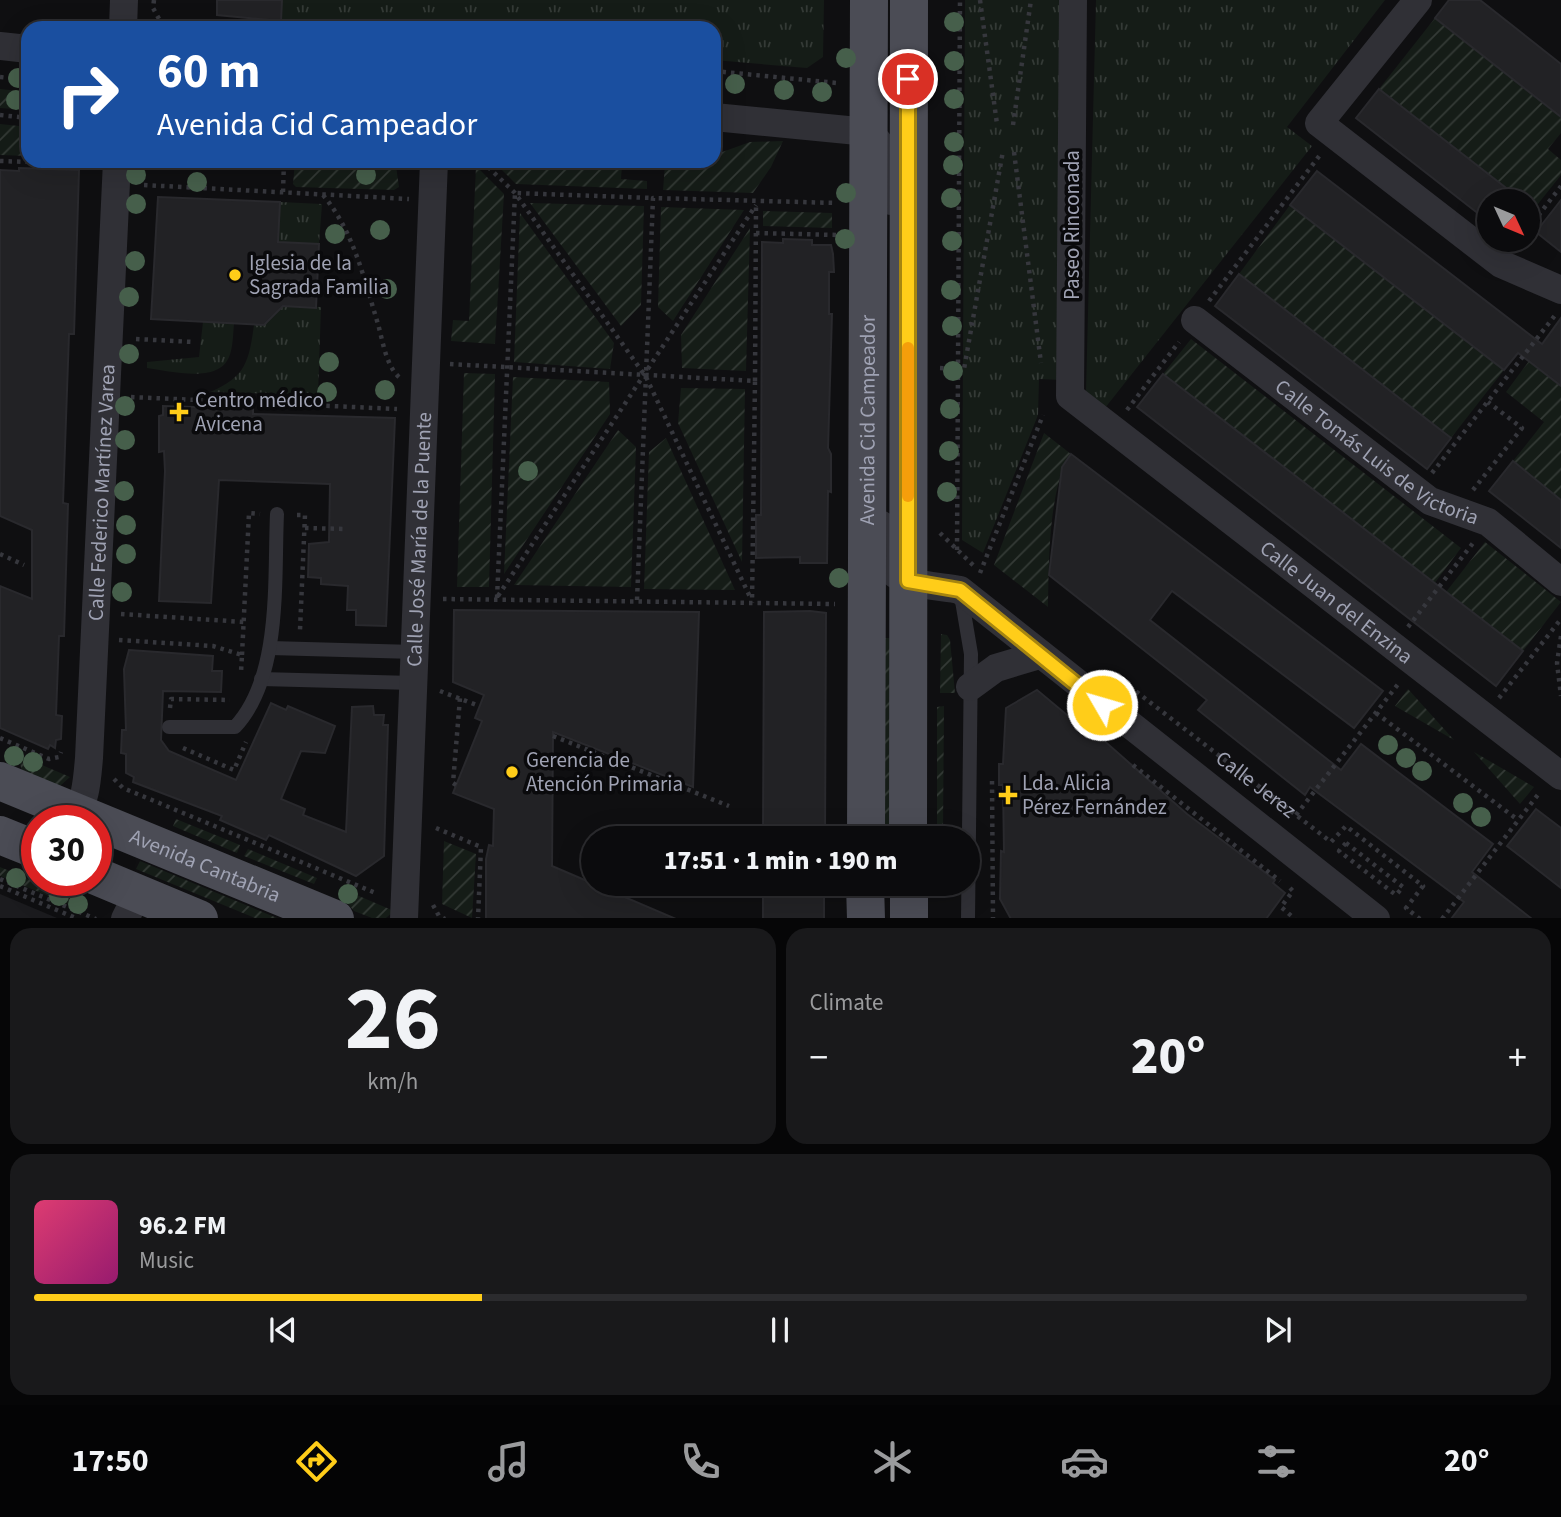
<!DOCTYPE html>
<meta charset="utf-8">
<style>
:root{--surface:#0b0b0d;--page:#19191b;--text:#f1f3f6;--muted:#9a9b9d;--line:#2b2b2e;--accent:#ffcd19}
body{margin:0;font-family:"Source Sans 3",sans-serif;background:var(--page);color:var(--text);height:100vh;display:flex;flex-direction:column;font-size:26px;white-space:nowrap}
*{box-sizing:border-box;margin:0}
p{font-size:23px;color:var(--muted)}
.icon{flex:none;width:38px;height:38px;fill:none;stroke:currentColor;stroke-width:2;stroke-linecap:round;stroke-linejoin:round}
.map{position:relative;height:918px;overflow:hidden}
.details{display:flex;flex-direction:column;gap:10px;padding:10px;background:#060607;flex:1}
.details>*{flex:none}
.top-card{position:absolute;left:21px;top:21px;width:700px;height:147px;border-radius:21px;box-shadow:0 7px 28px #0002,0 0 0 2px var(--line);background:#1a4fa0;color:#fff;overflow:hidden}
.needle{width:46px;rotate:134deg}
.fabs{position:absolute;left:1477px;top:189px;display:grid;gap:14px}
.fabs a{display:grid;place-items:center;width:63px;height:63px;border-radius:50%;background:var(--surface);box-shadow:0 7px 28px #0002,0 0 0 2px var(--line);font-size:35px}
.speed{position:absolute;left:21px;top:805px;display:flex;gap:14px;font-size:35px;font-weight:700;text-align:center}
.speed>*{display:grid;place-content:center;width:91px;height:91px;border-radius:50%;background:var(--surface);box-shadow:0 7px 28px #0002,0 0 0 2px var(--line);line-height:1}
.speed .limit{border:10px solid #d22;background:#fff;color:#111}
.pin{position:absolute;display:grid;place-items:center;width:60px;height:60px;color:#fff;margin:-30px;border:4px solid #fff;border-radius:50%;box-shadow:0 2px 7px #0007}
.me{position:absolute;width:77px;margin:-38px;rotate:308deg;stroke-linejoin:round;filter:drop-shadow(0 0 5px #0008)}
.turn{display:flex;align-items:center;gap:24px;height:147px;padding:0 21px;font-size:32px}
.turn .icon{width:91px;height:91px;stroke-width:2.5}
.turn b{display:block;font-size:49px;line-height:60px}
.big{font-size:52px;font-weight:800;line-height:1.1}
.details .widget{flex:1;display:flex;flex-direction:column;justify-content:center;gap:10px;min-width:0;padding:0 24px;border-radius:21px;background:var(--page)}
.details .dial{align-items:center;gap:0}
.dial b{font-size:91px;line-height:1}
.song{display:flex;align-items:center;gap:21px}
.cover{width:84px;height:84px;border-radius:10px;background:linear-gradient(135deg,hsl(340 70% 55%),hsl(320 70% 35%))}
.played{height:7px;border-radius:4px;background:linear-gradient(90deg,var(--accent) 30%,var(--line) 30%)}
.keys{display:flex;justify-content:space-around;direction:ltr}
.heat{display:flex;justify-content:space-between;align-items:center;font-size:38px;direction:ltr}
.details .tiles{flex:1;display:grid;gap:10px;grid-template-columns:1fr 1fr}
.widget:last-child{grid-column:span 2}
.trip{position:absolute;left:581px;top:826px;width:399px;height:70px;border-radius:35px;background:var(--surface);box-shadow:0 7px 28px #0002,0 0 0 2px var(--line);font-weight:800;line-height:70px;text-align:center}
.tab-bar{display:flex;height:112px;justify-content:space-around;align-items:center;background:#040405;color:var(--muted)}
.tab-bar .icon{width:49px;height:49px}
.tab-bar .current{color:var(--accent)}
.tab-bar b{font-size:32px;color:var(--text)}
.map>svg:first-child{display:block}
.built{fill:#1b1b1e}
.grass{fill:url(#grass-tufts)}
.garden{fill:url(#garden-furrows)}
.building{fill:#222225;stroke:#29292d;stroke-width:2}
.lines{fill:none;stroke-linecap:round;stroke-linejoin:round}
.path{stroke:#36373d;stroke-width:4.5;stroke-dasharray:3.5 5;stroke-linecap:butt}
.lane{stroke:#303036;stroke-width:14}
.street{stroke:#303036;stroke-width:28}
.primary{stroke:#4b4c55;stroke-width:38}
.tree{fill:#465f4b}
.route-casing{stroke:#a68510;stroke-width:18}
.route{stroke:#ffcd19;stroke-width:12}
.slow{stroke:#f59e0b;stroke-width:12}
.poi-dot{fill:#ffcd19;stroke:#0a0a0c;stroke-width:2.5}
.labels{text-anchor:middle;stroke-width:7;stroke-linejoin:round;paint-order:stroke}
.street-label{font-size:21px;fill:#9fa2b3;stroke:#0a0a0c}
.poi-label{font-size:21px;fill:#9fa2b3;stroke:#0a0a0c;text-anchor:start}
</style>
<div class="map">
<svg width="1561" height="919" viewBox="0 0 1561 919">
<defs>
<pattern id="grass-tufts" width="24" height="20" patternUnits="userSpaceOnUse" patternTransform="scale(1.75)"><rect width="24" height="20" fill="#151c17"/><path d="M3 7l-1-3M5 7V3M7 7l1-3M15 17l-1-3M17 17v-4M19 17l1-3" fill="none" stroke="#343a36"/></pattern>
<pattern id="garden-furrows" width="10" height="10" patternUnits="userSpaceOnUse" patternTransform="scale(1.75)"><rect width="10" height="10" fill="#151c17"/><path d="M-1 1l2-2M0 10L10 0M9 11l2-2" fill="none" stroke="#343a36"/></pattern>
</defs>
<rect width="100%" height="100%" fill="#0f0f11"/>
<path class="built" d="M0,894L57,918H0Z"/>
<g class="grass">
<path d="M282,0H824L823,57L807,68L714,60V28H359L281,21Z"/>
<path d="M965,0H1061L1062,380L1039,379L1038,415L983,553L962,540Z"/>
<path d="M1096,0H1385L1287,127L1312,146L1105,408L1086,392Z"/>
<path d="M280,202L322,204L319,244L278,242Z"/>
<path d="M275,306L321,307L318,395L210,392C246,377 249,361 254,325H264L276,314Z"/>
<path d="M203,322L234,324C233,334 233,348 229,357C218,384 170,371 147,368V362L199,357Z"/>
</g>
<g class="garden">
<path d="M1435,18L1561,117V133L1548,149L1561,160V175L1534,209L1379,89Z"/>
<path d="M0,89L28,92V110L0,108Z"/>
<path d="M0,124L28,127V156L0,155Z"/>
<path d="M783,141L771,167L753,193L663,190L665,165L714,161V155L750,142Z"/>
<path d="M295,161H349L396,166L399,187L394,190L296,187L293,184Z"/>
<path d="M493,161H516L517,166L622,165L621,179L647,181V189L516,184Z"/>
<path d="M476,166L504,194L495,344L451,341L453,320L469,321Z"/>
<path d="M530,203L644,206L641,305L621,326Z"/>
<path d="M1290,205L1504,370L1451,438L1239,274Z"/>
<path d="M661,207L744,210L673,321L658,307Z"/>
<path d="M763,211L832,213V228L763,226Z"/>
<path d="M520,213L614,343L610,369L514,362Z"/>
<path d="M750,228L746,371L682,368L681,335Z"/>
<path d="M1191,339L1461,548L1434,584L1163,374Z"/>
<path d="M1529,361L1561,387V500L1513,461L1544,422L1506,392Z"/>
<path d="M464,373L495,374L489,587H457Z"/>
<path d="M513,377L609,382L610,414L504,574Z"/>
<path d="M681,388L745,389L742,562L678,423Z"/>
<path d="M618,430L636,447L631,587L514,585Z"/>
<path d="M1044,433L1071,454C1048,487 1049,565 1048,607L994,565Z"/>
<path d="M666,438L735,590L644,589L649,452Z"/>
<path d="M1485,542L1561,602L1523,651L1446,592Z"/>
<path d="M941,634L947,635L950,640L955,693H940Z"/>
<path d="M879,638H894L896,838H879Z"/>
<path d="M1408,689L1454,740L1395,706Z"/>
<path d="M944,706L943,830H937V707Z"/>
<path d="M1474,752L1534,787L1520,804Z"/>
<path d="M14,753L70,777L60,786L22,772L20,763L11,759Z"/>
<path d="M176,819L240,845L237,853L173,826Z"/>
<path d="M444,841L476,854L472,918L442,904Z"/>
<path d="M248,849L317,878L314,884L244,856Z"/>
<path d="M140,861L277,918H255L136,869Z"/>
<path d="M0,867L88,904L85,911L0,876Z"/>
<path d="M345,890L394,911L386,918H372L354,911L342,897Z"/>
</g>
<g class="building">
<path d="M217,0H282L281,21L217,15Z"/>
<path d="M1449,0H1480L1561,64V117L1435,18Z"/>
<path d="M1379,89L1514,194L1524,201H1489V222L1356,118Z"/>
<path d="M19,168L79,170L74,334H69L63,503L68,504L64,636H59L56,715L62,716L61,739L56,740L55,748L50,745L48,749L0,728V586L32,599V530L0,516V170L19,171Z"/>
<path d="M1317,171L1542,344L1561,318V386L1518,353L1504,370L1290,205Z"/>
<path d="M158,197L280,202L278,242L319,244L316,308L283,306L264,325L151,319Z"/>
<path d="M1561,200V252L1536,232Z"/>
<path d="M783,239L812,240V245H831L833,254L834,272H829V314H832L828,448L831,454V492L828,491L827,563H800V557L756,558V515H761L762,242L783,243Z"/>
<path d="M1239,274L1451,438L1427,469L1215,306Z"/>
<path d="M1163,374L1523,651L1496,686L1137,407Z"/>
<path d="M163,406L253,409V414L395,418L386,626L356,625V610H347L348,586L321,584V578L308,577L309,544L329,542L330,484L219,480L211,603L159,601L165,471L164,451L159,452V416L163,415Z"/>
<path d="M1071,454L1383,691L1354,728L1172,591L1150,620L1341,770L1361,744L1493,844L1472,872L1532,919H1451L1464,902L1310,787L1305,795L1198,710L1207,700L1049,575L1062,467Z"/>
<path d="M1513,461L1561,500V548L1489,491Z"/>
<path d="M454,610L699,612L693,787L553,732L552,866L676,919H486V859L489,845L493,846L494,809L453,793L482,721L475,718L484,695L453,682Z"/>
<path d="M810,611L826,613L825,838H763L764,612Z"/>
<path d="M129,650L213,656L212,671H222L221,692L163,691L161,740L169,751L236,780L271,703L286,710L288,706L335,726L325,753L301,751L281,799L305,809L303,815L346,832L352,707L373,706L374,715H384L383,725H388L384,856L356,876L269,835L266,840L220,820L222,816L133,782L134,777L126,773V754L121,753L122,730H126L124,669Z"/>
<path d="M1037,690L1097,740L1100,737L1187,814L1275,880L1273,883L1285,893L1266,919H1011L1000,899L1001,851L1004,852L1003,785H999V764H1003L1006,708Z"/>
<path d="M1536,809L1561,828V888L1507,846Z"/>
<rect x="763" y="884" width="61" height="35"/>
</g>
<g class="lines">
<g class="path">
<path d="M154,0L153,8L164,28"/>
<path d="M980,0L997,124"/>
<path d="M164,24L215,28"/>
<path d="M714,71L837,83"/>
<path d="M0,77L28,80"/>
<path d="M0,115L28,118"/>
<path d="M1013,125L1031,0"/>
<path d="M1014,152L1041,363"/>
<path d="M0,161L89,164"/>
<path d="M482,161L515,193L646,377L751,599"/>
<path d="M144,185L409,199"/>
<path d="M283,192L284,161"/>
<path d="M323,195C354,232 364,279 378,324C383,342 386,366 400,378"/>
<path d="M1528,229L1561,186"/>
<path d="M756,233L839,235"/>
<path d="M1209,301L1320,155"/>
<path d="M136,339L194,342"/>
<path d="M450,364L755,381L752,603"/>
<path d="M940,368L964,369L1003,151"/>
<path d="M755,381L756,207"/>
<path d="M131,397L397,409"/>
<path d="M1127,410L1179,342"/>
<path d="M1432,473L1556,314"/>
<path d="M1473,490L1522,428L1488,402"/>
<path d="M297,515H305L300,630"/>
<path d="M305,528L347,529"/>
<path d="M940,533L974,566"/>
<path d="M957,550L960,0"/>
<path d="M0,554L24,565"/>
<path d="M980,573L1043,415"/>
<path d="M498,596L756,205"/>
<path d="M497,598L515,193L653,198"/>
<path d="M443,599L835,604"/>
<path d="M637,600L653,198L837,203"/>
<path d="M121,614L244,622"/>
<path d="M1408,627L1473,543"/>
<path d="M1561,636L1557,663L1561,696"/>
<path d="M119,640L213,646L242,655L241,672"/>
<path d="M242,655L249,513L260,514"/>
<path id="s1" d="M1116,676L1331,842L1346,826L1423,886L1406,908L1420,919"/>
<path d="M440,691L479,706"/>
<path d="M1499,698L1561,619"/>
<path d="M170,708L171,699L230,700"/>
<path d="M1376,713L1518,820"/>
<path d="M553,736L729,806"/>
<path d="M0,738L49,759L59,757L61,752"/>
<path d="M183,748L234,770L246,742"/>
<path d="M1133,765L1280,881"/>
<path d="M114,779L123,788L378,894"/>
<path d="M992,781L993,919"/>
<path d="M456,785L453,783L460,698"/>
<path d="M1296,815L1399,683"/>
<path d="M436,828L481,847L478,919"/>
<path d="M1346,843L1403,887L1396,895L1339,851Z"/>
<path d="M0,879L96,919"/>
<path d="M0,886L78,919"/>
<path d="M1290,888L1293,891L1281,907L1295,919"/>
<path d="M433,905L439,916L445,919"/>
<path d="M1442,919L1540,792"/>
</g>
<g class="lane">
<path d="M961,595L971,654L968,919"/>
<path d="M270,648L415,652"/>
<path d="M261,679L413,683"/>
<path d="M169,727H235C282,677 274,578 277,514"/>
</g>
<g class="street">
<path id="s2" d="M1073,0L1070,396L1561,776"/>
<path d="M1418,0L1319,123L1501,264L1561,290"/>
<path d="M123,28L124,0"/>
<path d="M0,46L28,49"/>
<path d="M714,117L868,132C892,151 891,172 891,201"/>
<path id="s3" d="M1195,320L1430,501L1488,522L1561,582"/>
<path d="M882,525C883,535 881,548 884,558C891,587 937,585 960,590L1376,919"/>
<path d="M970,687L996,668L1039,655"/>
<path id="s4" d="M72,821C86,803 87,780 89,758L117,161"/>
<path d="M125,919L129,911"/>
<path id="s5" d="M404,919L434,161"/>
</g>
<g class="primary">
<path id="s6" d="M0,781L335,919"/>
<path d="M0,835L37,850"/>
<path id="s7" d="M866,838L869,0"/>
<path d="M908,838L909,0"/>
<path d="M96,876L199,919"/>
<path d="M865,884L866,919"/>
<path d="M909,884V919"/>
</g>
</g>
<g class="tree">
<circle cx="954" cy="22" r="10"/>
<circle cx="846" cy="58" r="10"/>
<circle cx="954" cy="61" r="10"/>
<circle cx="18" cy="78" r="10"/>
<circle cx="735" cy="84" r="10"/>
<circle cx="784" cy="90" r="10"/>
<circle cx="822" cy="92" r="10"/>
<circle cx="954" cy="99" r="10"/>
<circle cx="16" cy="100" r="10"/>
<circle cx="954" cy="142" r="10"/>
<circle cx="953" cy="165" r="10"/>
<circle cx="136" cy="175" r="10"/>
<circle cx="366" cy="175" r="10"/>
<circle cx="197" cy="182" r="10"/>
<circle cx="846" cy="193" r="10"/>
<circle cx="951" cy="198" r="10"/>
<circle cx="136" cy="204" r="10"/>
<circle cx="380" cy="230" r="10"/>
<circle cx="335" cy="234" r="10"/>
<circle cx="845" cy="239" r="10"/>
<circle cx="952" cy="241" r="10"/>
<circle cx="135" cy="261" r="10"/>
<circle cx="387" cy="289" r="10"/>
<circle cx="951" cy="290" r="10"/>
<circle cx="129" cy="297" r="10"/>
<circle cx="952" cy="326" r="10"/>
<circle cx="129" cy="354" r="10"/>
<circle cx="329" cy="362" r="10"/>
<circle cx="953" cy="371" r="10"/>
<circle cx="385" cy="390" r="10"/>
<circle cx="327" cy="392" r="10"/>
<circle cx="125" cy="406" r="10"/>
<circle cx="950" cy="409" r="10"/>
<circle cx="125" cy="440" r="10"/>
<circle cx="949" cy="451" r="10"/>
<circle cx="528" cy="471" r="10"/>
<circle cx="124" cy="491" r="10"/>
<circle cx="947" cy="492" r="10"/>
<circle cx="126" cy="525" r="10"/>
<circle cx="126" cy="554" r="10"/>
<circle cx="839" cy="578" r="10"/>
<circle cx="122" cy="592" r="10"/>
<circle cx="1388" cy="745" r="10"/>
<circle cx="14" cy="756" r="10"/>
<circle cx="1406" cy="758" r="10"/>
<circle cx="33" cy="762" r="10"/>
<circle cx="1422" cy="771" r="10"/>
<circle cx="1463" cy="803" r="10"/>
<circle cx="1481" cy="817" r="10"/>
<circle cx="16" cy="878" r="10"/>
<circle cx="348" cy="894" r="10"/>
<circle cx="59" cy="896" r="10"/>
<circle cx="78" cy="904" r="10"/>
</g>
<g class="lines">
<g class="route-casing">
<path id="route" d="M908,79V581L960,590L1102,705"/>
</g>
<use href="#route" class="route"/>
<path class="slow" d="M908,348V496"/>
</g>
<g class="poi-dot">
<circle cx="235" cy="275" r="7"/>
<path d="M175.5 401.5h7v7h7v7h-7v7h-7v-7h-7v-7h7z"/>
<circle cx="512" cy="772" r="7"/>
<path d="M1004.5 784.5h7v7h7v7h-7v7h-7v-7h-7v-7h7z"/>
</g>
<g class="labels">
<g class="street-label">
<text transform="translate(1072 225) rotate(-90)" y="7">Paseo Rinconada</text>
<text dy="7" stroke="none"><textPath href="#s7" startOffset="418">Avenida Cid Campeador</textPath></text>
<text dy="7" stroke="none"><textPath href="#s3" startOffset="226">Calle Tomás Luis de Victoria</textPath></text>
<text dy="7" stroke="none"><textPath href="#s4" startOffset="332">Calle Federico Martínez Varea</textPath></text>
<text dy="7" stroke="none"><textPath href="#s5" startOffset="380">Calle José María de la Puente</textPath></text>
<text dy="7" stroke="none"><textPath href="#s2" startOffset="733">Calle Juan del Enzina</textPath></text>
<text dy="7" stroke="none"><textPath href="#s1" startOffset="177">Calle Jerez</textPath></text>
<text dy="7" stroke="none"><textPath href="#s6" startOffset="222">Avenida Cantabria</textPath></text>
</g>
<g class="poi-label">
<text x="249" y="270">Iglesia de la<tspan x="249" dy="24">Sagrada Familia</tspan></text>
<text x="195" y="407">Centro médico<tspan x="195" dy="24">Avicena</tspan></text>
<text x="526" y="767">Gerencia de<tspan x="526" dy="24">Atención Primaria</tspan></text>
<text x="1022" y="790">Lda. Alicia<tspan x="1022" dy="24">Pérez Fernández</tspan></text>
</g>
</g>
</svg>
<div class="fabs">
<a><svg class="needle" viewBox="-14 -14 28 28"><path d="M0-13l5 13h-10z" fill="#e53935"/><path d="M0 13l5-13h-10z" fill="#9a9b9d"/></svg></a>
</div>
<div class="speed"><div class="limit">30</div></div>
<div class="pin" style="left:908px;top:79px;background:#d93025"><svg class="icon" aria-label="arrive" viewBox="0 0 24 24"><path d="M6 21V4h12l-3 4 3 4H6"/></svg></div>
<svg class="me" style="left:1102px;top:705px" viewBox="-20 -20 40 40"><circle r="17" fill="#ffcd19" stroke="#fff" stroke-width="3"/><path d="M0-11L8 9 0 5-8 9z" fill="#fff"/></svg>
<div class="trip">17:51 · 1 min · 190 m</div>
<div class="top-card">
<div class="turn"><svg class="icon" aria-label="right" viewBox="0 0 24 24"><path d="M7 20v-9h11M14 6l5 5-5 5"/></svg><div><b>60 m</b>Avenida Cid Campeador</div></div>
</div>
</div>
<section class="details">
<div class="tiles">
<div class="widget dial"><b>26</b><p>km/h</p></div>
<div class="widget"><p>Climate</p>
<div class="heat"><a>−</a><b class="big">20°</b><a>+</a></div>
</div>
<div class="widget">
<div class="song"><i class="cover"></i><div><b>96.2 FM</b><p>Music</p></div></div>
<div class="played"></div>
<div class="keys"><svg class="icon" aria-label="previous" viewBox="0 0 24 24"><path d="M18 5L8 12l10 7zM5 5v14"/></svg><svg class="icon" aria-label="pause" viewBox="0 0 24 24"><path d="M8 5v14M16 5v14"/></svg><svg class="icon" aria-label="next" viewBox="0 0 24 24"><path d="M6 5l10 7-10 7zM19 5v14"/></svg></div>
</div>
</div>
</section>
<nav class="tab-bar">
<b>17:50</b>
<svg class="icon current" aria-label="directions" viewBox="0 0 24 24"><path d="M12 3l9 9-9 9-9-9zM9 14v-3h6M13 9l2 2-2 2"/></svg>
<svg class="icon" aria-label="music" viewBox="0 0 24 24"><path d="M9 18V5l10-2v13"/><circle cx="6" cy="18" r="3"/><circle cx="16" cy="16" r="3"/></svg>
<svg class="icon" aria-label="phone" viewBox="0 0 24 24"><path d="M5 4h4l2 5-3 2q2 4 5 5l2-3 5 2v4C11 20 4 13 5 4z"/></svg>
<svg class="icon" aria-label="climate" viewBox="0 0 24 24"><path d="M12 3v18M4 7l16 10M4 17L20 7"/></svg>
<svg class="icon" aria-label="car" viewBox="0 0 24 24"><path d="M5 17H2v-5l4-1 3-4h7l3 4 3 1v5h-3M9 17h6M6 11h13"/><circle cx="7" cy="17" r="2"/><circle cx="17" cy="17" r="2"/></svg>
<svg class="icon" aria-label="filters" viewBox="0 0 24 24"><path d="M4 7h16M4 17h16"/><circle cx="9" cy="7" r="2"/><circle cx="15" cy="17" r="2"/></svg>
<b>20°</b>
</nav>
